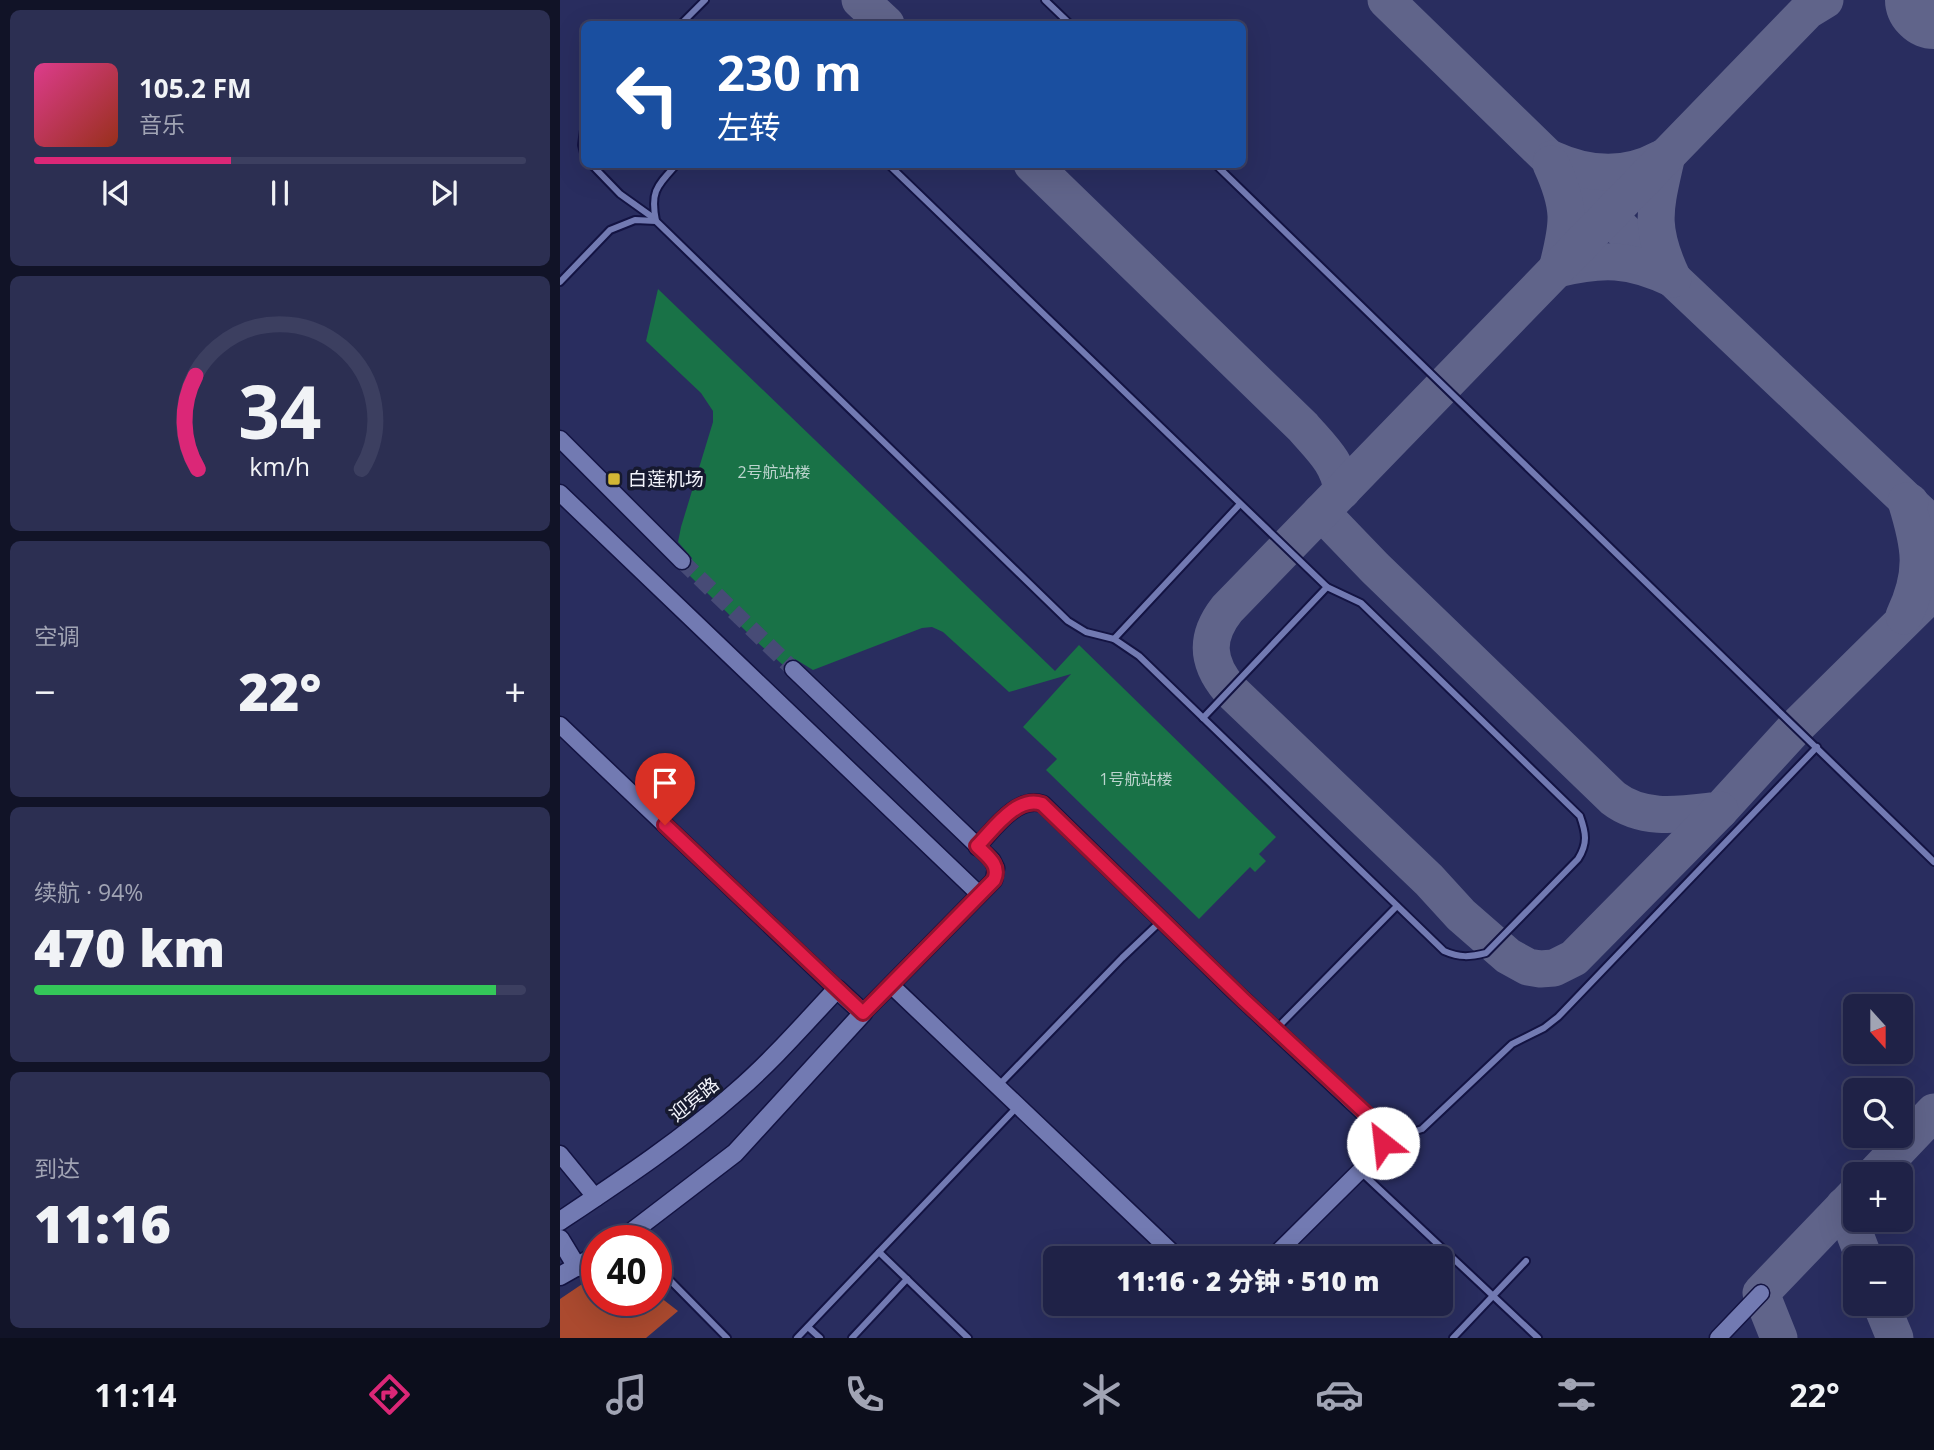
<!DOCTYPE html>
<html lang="zh">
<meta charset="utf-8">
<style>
:root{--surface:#1f2247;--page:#2c2f52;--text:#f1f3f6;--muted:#a1a4b4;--line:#3c3f60;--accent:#db2777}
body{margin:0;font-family:"Open Sans","Noto Sans SC",sans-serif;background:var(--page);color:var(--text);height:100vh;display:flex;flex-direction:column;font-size:26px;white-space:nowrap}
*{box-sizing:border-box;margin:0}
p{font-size:23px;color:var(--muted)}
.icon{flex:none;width:38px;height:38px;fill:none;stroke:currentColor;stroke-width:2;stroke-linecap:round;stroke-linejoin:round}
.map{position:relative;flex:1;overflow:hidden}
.panel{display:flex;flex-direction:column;gap:10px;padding:10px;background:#111327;width:560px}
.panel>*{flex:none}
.banner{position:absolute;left:21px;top:21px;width:665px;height:147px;border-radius:10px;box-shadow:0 7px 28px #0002,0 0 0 2px var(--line);background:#1a4fa0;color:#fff;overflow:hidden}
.needle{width:46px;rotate:159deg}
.fabs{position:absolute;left:1283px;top:994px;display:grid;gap:14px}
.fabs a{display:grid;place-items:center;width:70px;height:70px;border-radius:10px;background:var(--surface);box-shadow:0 7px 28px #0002,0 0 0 2px var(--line);font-size:35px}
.speed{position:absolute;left:21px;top:1225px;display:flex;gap:14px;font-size:35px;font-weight:700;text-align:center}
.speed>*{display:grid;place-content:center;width:91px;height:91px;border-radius:50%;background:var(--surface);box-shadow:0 7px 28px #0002,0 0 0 2px var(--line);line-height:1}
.speed .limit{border:10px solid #d22;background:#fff;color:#111}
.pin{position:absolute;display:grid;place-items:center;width:60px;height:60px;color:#fff;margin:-72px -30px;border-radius:50% 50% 50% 0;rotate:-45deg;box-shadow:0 0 7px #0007}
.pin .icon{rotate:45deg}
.me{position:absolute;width:77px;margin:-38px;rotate:331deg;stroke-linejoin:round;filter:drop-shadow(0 0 5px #0008)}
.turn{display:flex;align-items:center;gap:24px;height:147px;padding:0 21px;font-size:32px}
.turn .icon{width:91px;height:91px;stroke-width:2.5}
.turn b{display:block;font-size:49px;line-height:60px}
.big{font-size:52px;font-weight:800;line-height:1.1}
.panel .widget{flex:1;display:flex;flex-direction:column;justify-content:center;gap:10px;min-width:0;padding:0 24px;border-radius:10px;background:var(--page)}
.panel .dial{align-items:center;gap:0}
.dial svg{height:182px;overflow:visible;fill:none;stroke:var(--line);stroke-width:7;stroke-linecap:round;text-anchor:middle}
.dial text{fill:var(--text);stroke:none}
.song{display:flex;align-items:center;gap:21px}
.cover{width:84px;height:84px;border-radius:10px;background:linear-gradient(135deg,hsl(330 70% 55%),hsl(10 70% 35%))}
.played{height:7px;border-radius:4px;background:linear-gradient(90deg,var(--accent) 40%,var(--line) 40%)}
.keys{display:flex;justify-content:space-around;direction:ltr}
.heat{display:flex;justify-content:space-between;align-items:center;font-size:38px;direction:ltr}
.charge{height:10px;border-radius:5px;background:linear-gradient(90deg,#34c759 94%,var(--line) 0)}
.trip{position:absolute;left:483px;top:1246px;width:410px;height:70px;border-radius:10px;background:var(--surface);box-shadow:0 7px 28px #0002,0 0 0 2px var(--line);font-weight:800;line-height:70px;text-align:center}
.tab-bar{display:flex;height:112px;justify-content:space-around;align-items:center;background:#0c0e1c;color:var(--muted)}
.tab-bar .icon{width:49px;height:49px}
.tab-bar .active{color:var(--accent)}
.tab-bar b{font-size:32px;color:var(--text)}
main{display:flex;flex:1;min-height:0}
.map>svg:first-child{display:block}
.forest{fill:#ab4a2f}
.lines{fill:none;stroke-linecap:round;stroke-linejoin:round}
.taxiway{stroke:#60648a;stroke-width:37}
.runway{stroke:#60648a;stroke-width:94}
.building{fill:#197247}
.tertiary-tunnel{stroke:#474b76;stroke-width:16;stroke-dasharray:16 8;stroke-linecap:butt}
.service-casing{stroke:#131342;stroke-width:10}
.tertiary-casing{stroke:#131342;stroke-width:19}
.secondary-casing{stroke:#131342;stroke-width:21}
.service{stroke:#727ab2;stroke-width:6}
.tertiary{stroke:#727ab2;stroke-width:16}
.secondary{stroke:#727ab2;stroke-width:18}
.route-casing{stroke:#92132f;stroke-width:18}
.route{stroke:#e11d48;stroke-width:12}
.poi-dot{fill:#d2b735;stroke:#16192f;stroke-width:2.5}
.labels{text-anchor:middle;stroke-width:7;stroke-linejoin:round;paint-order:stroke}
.number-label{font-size:16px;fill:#bcd4ce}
.poi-label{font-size:19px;fill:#f3f4fb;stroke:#16192f;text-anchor:start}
.street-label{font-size:19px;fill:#f3f4fb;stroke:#16192f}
</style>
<main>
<section class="panel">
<div class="widget">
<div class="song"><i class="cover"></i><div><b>105.2 FM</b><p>音乐</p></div></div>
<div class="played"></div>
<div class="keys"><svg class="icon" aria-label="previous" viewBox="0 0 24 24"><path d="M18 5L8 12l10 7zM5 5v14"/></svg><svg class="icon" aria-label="pause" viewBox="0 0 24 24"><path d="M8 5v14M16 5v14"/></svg><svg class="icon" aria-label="next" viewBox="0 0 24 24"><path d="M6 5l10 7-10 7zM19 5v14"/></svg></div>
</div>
<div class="widget dial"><svg viewBox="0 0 100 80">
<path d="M14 69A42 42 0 1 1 86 69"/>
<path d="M14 69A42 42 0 0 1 13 28" stroke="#db2777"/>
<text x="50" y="56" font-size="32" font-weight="700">34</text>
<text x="50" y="72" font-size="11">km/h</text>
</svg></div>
<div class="widget"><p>空调</p>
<div class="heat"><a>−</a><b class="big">22°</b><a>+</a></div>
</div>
<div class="widget"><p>续航 · 94%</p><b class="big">470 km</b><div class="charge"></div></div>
<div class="widget"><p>到达</p><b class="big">11:16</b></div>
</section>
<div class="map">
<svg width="1374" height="1338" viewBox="0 0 1374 1338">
<rect width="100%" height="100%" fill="#292d5f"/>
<path class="forest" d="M37,1274V1300H96V1294L118,1311L86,1338H0V1299Z"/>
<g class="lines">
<g class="taxiway">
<path d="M300,0L326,24"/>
<path d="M826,0L1113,279L1374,526"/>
<path d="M1365,0L1374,4"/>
<path d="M992,159C1027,175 1065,178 1100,159"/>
<path d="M472,164L743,427C761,448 779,463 782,491"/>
<path d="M991,164C1011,208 1009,223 997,269C1042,258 1070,258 1113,279C1088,226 1095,209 1107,155"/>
<path d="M761,512L815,568L1053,798C1084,822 1123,814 1160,810L1236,727L1374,591"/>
<path d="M1344,616C1365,572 1360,546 1346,501L1350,502"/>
<path d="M1160,810L1014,958L994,968L980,969L968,967L948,956L901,915L869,880L670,690C646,662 645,637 667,609L1247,11L1265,0"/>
<path d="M1315,1174L1374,1112"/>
<path d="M1284,1206L1304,1258"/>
<path d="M1321,1304L1335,1338"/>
<path d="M1219,1338L1201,1293L1295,1195"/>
</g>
<path class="runway" d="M1372,0L1374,2"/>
</g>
<path class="building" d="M98,289L495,671L519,645L716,837L699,854L706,861L695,872L690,867L639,919L486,770L497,759L463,727L511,674L449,692L383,632L372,627L362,628L253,670L235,659H229L223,665L197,642L130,576L126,570L132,564V558L118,542L121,527L153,422V411L141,393L86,341Z"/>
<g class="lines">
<path class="tertiary-tunnel" d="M122,561L233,669"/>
<g class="service-casing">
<g id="service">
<path d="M485,0L510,24"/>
<path d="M121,24L145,0"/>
<path d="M24,130L22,145L24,153"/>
<path d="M31,164L60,194L95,219"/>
<path d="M117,164C97,186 90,191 96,221L508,621L526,632L554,639L579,656L884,951C900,958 910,957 926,953L1018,859C1028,843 1026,833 1020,816L801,603L767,587L328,164"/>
<path d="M655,164L1374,862"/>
<path d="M0,282L50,230L75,220L96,221"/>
<path d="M554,639L680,504"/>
<path d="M643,718L767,587"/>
<path d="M716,1029L837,906"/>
<path d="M439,1085L562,958L601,921"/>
<path d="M823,1135L847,1134L862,1129L952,1044L984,1028L998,1017L1257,747"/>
<path d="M801,1172L978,1338"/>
<path d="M319,1252L408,1338"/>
<path d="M96,1266L167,1338"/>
<path d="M248,1327L260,1338"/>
<path d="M237,1338L457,1107"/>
<path d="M292,1338L347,1279"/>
<path d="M893,1338L966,1261"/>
</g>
</g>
<g class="tertiary-casing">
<g id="tertiary">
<path d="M0,439L122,561"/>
<path d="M0,493L419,894"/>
<path d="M233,669L432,860L436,868L434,880L303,1013"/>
<path d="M0,725L277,989"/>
<path d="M417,847C433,830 457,795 483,804L671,988L820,1128L823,1144L820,1151L712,1258"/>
<path d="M331,985L618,1258"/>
<path d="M0,1154L36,1198"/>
<path d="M1158,1338L1201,1293"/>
</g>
</g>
<g class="secondary-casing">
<g id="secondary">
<path d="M0,1221C60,1181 122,1140 176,1092C213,1060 244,1024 277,989L303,1013L175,1153L60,1241"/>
<path d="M0,1239L17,1267"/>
<path d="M0,1276L37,1255"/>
</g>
</g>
<use href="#service" class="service"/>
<use href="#tertiary" class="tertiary"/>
<use href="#secondary" class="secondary"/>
</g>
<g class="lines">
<g class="route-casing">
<path id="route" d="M105,825L303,1013L434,880C441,865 427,856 417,846C433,830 457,795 482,804L684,1000L811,1118L820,1128L823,1143"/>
</g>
<use href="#route" class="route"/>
</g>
<rect class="poi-dot" x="47" y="472" width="14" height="14" rx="3.5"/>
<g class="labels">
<g class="number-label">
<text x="214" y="478">2号航站楼</text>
<text x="576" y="785">1号航站楼</text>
</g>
<g class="poi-label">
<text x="68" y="486">白莲机场</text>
</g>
<g class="street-label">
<text transform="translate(134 1099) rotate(-39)" y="7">迎宾路</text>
</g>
</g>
</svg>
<div class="fabs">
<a><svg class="needle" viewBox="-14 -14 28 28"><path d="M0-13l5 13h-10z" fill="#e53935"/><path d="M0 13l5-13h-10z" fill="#a1a4b4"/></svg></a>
<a><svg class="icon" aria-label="search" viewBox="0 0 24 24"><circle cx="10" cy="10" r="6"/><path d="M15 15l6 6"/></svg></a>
<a>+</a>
<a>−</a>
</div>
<div class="speed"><div class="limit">40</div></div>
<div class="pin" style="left:105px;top:825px;background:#d93025"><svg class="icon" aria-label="arrive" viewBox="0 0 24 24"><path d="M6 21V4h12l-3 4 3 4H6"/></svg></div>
<svg class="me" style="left:823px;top:1143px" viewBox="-20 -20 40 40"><circle r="19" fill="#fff"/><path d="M0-13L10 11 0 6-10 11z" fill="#e11d48"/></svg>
<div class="trip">11:16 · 2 分钟 · 510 m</div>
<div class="banner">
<div class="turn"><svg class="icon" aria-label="left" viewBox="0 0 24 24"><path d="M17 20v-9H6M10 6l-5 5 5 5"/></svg><div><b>230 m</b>左转</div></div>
</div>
</div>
</main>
<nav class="tab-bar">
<b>11:14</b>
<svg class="icon active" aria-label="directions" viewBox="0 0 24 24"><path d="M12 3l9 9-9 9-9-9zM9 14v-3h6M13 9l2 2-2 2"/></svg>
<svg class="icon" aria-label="music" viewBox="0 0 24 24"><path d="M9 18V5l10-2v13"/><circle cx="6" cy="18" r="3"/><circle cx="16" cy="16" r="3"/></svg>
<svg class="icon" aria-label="phone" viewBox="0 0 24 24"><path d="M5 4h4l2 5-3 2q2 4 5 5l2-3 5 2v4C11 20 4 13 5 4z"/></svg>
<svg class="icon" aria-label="climate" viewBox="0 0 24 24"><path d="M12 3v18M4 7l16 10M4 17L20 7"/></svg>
<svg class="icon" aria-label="car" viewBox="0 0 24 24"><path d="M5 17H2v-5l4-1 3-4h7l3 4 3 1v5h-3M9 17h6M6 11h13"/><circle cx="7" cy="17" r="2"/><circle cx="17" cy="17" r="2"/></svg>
<svg class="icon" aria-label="filters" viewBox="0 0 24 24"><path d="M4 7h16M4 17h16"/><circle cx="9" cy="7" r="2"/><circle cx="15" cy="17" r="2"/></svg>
<b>22°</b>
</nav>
